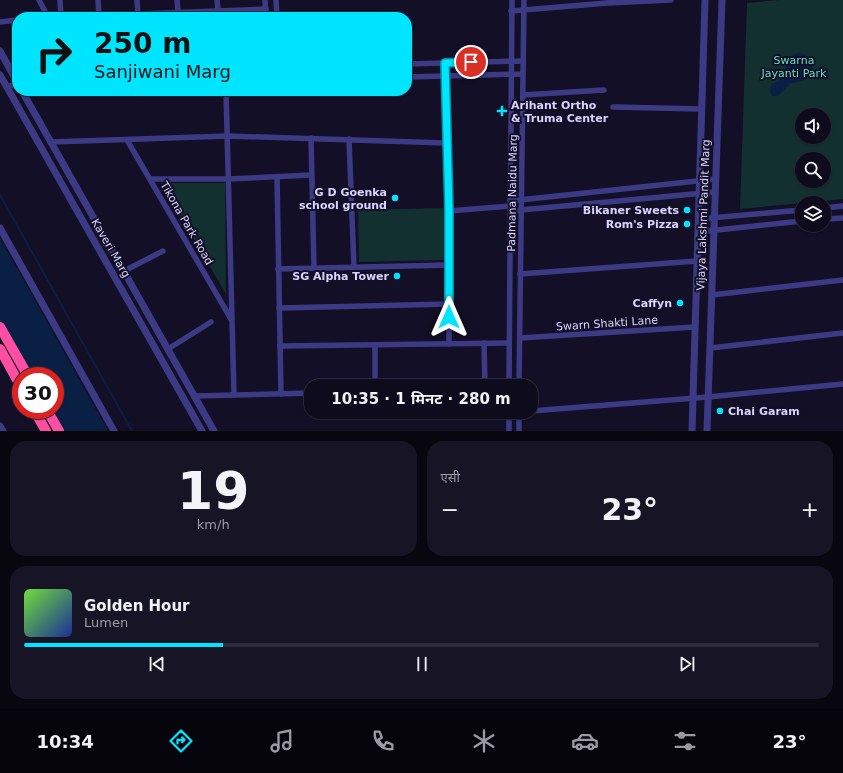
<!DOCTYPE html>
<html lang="hi">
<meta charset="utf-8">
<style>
:root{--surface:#0e0b1c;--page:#171425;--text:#f1f3f6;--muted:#9b9ba3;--line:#2e2b3b;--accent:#00e5ff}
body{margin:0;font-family:"DejaVu Sans","Noto Sans Devanagari",sans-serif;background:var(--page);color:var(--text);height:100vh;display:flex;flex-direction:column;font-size:15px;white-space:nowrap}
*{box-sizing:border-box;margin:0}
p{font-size:13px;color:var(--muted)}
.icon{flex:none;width:22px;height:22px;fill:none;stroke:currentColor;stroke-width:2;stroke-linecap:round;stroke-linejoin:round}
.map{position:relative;height:431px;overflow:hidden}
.sheet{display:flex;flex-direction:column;gap:10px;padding:10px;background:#08060f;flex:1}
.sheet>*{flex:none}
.guide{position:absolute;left:12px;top:12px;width:400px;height:84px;border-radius:16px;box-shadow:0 1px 3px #0004,0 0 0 1px var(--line);background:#00e5ff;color:#111;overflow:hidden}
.tools{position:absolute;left:795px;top:108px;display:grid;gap:8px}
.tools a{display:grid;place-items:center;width:36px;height:36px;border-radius:50%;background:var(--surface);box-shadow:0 1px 3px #0004,0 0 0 1px var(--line);font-size:20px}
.speed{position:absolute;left:12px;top:367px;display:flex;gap:8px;font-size:20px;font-weight:700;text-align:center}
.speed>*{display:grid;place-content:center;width:52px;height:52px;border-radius:50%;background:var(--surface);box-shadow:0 1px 3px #0004,0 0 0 1px var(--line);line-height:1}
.speed .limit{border:6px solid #d22;background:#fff;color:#111}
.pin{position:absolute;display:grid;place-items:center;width:34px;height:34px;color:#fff;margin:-17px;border:2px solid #fff;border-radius:50%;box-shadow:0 1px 4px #0007}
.me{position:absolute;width:44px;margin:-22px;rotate:0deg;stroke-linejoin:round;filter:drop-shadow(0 0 3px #0008)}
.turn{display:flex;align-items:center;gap:14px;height:84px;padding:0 16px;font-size:18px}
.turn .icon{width:52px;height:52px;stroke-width:2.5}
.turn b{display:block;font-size:28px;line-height:34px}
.big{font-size:30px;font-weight:700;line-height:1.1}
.sheet .tile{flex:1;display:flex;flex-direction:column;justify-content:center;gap:6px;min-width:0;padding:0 14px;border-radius:16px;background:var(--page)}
.sheet .dial{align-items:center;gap:0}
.dial b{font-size:52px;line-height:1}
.song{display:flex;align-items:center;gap:12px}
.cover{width:48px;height:48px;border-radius:6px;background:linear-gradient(135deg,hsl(100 70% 55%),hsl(230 70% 35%))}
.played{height:4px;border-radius:2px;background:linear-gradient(90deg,var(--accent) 25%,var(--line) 25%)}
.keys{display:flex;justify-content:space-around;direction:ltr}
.heat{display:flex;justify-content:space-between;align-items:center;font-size:22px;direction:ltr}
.sheet .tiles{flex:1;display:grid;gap:10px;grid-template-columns:1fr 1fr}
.tile:last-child{grid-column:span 2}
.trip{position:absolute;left:304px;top:379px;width:234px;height:40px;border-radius:16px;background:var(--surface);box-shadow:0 1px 3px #0004,0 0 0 1px var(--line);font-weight:700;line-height:40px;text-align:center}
.tabs{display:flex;height:64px;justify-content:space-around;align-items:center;background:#06040b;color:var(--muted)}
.tabs .icon{width:28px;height:28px}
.tabs .selected{color:var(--accent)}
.tabs b{font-size:18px;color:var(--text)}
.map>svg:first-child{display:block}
.green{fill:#12302f;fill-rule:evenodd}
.water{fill:#0a1f44}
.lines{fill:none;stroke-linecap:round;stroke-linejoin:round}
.stream{stroke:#0a1f44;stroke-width:2}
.minor{stroke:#3d3a85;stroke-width:5.5}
.tertiary{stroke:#3d3a85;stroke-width:7}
.motorway{stroke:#ff4fa3;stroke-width:10}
.route-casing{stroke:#0095a6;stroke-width:10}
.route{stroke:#00e5ff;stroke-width:7}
.poi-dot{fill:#00e5ff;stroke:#130f26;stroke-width:1.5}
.labels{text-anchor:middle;stroke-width:4;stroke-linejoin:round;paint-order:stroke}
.park-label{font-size:11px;fill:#5fe0c0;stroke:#130f26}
.poi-label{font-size:11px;font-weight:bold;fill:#d9d4ff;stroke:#130f26;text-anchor:end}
.street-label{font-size:11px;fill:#d9d4ff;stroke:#130f26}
</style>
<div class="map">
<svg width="843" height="431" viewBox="0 0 843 431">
<rect width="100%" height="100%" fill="#130f26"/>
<g class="green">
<path d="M779,0H843V199L740,209L747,3ZM802,115H824V137H802ZM802,159H824V181H802Z"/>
<path d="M161,183H225L226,294Z"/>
<path d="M444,208L445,260L359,262L358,210Z"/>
</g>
<g class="water">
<path d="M798,53C819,55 818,82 791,83L778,96H772L770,92L771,85L783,77L789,57Z"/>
<path d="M0,238L108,431H59L48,410H55V376H29L0,325Z"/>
</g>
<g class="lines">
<path class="stream" d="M0,195L132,431"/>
<g class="minor">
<path d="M39,0L48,17"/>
<path d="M60,0L61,17"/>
<path d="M98,0L99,15"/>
<path d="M137,0L138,16"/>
<path d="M177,0L178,12"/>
<path d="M217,0L218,10"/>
<path d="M265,0L266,17"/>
<path d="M276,0L277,17"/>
<path d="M511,11L607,3L671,0"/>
<path d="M59,17L266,9"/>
<path d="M0,22L17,20"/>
<path d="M445,63L449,211V344"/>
<path d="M407,64L523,61"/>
<path d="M407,77L523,74"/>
<path d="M6,86L17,85"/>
<path d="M226,91L234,395"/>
<path d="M523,95L604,90"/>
<path d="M613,107L702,109"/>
<path d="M311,138L314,268"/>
<path d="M349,139L354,267"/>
<path d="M127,140L231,319"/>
<path d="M51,142L228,136L446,143"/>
<path d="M277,177L281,394"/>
<path d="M151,179H228L311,175"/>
<path d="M510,201L716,179"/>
<path d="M824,208L843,206"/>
<path d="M449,211L510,206"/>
<path d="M510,211L715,192"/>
<path d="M699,219L802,210"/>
<path d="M824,219L843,218"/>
<path d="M698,232L802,221"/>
<path d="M278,269L449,265"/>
<path d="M124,271L163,251"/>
<path d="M520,274L697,261"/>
<path d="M712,295L843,280"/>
<path d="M279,308L449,304"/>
<path d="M520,338L695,327"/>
<path d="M484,343L485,386"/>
<path d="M375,345V386"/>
<path d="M280,346L509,343"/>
<path d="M710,348L843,333"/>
<path d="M168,349L211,322"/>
<path d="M509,386L512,0"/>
<path d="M519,386L524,0"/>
<path d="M195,396L311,393"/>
<path d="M531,411L708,397L843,384"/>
<path d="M509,431V412"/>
<path d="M519,431V412"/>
</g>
<g class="tertiary">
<path d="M0,51L17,82"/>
<path d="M0,75L202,431"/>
<path d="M22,91L214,431"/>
<path d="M0,228L114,431"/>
<path d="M0,426L3,431"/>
<path d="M692,431L705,0"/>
<path d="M707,431L722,0"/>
</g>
<g class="motorway">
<path d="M0,327L28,376"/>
<path d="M0,349L21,387"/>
<path d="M34,410L46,431"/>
<path d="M47,410L59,431"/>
</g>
</g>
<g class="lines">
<g class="route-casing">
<path id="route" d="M449,317V211L445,63L471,62"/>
</g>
<use href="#route" class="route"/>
</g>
<g class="poi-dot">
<path d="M500 105h4v4h4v4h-4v4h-4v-4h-4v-4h4z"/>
<circle cx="395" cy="198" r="4"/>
<circle cx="687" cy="210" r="4"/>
<circle cx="687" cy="224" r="4"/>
<circle cx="397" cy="276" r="4"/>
<circle cx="680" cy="303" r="4"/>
<circle cx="720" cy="411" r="4"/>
</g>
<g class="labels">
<g class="park-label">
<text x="794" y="64">Swarna<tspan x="794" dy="13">Jayanti Park</tspan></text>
</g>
<g class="poi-label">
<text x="511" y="109" text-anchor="start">Arihant Ortho<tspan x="511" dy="13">&amp; Truma Center</tspan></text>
<text x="387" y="196">G D Goenka<tspan x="387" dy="13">school ground</tspan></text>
<text x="679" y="214">Bikaner Sweets</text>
<text x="679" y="228">Rom's Pizza</text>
<text x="389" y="280">SG Alpha Tower</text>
<text x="672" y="307">Caffyn</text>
<text x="728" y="415" text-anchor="start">Chai Garam</text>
</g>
<g class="street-label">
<text transform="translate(512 193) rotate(-89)" y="4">Padmana Naidu Marg</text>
<text transform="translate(703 215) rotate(-88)" y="4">Vijaya Lakshmi Pandit Marg</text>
<text transform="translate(187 223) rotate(60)" y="4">Tikona Park Road</text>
<text transform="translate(111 248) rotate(60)" y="4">Kaveri Marg</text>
<text transform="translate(607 323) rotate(-4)" y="4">Swarn Shakti Lane</text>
</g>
</g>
</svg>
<div class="tools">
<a><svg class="icon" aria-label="sound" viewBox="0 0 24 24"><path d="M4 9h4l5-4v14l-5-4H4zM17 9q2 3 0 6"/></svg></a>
<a><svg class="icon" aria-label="search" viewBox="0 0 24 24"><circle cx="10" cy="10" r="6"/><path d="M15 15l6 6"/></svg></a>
<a><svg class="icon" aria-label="layers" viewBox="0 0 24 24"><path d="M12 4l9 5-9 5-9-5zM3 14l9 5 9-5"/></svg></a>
</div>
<div class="speed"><div class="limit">30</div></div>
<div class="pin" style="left:471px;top:62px;background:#d93025"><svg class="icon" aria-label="arrive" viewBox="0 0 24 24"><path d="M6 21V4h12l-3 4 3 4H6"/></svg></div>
<svg class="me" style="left:449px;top:317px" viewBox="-20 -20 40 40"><path d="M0-17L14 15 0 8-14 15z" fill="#00e5ff" stroke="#fff" stroke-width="4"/></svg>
<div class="trip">10:35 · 1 मिनट · 280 m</div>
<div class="guide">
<div class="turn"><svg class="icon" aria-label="right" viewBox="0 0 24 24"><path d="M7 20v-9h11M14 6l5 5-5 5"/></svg><div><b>250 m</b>Sanjiwani Marg</div></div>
</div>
</div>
<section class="sheet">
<div class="tiles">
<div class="tile dial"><b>19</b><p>km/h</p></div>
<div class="tile"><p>एसी</p>
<div class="heat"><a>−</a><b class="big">23°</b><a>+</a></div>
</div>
<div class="tile">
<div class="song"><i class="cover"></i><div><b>Golden Hour</b><p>Lumen</p></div></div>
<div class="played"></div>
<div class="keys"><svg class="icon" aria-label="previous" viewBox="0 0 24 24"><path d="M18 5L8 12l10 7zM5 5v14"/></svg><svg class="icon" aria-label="pause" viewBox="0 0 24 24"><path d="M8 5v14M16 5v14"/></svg><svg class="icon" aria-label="next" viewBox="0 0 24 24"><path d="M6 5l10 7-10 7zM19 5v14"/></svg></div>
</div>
</div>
</section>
<nav class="tabs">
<b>10:34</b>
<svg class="icon selected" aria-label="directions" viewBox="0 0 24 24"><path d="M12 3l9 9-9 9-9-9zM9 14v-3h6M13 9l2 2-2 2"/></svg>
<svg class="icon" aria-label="music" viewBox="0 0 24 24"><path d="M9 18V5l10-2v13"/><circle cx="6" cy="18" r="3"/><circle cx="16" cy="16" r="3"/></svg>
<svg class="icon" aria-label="phone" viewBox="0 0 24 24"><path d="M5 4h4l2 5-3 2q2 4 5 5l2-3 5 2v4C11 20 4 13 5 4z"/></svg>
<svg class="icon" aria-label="climate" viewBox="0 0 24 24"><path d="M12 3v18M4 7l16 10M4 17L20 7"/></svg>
<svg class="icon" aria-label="car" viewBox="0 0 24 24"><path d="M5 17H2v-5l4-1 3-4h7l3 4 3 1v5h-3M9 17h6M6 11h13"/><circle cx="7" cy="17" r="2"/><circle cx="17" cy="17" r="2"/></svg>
<svg class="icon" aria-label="filters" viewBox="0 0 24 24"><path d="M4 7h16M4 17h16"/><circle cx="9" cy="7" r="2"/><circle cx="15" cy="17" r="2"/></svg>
<b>23°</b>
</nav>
